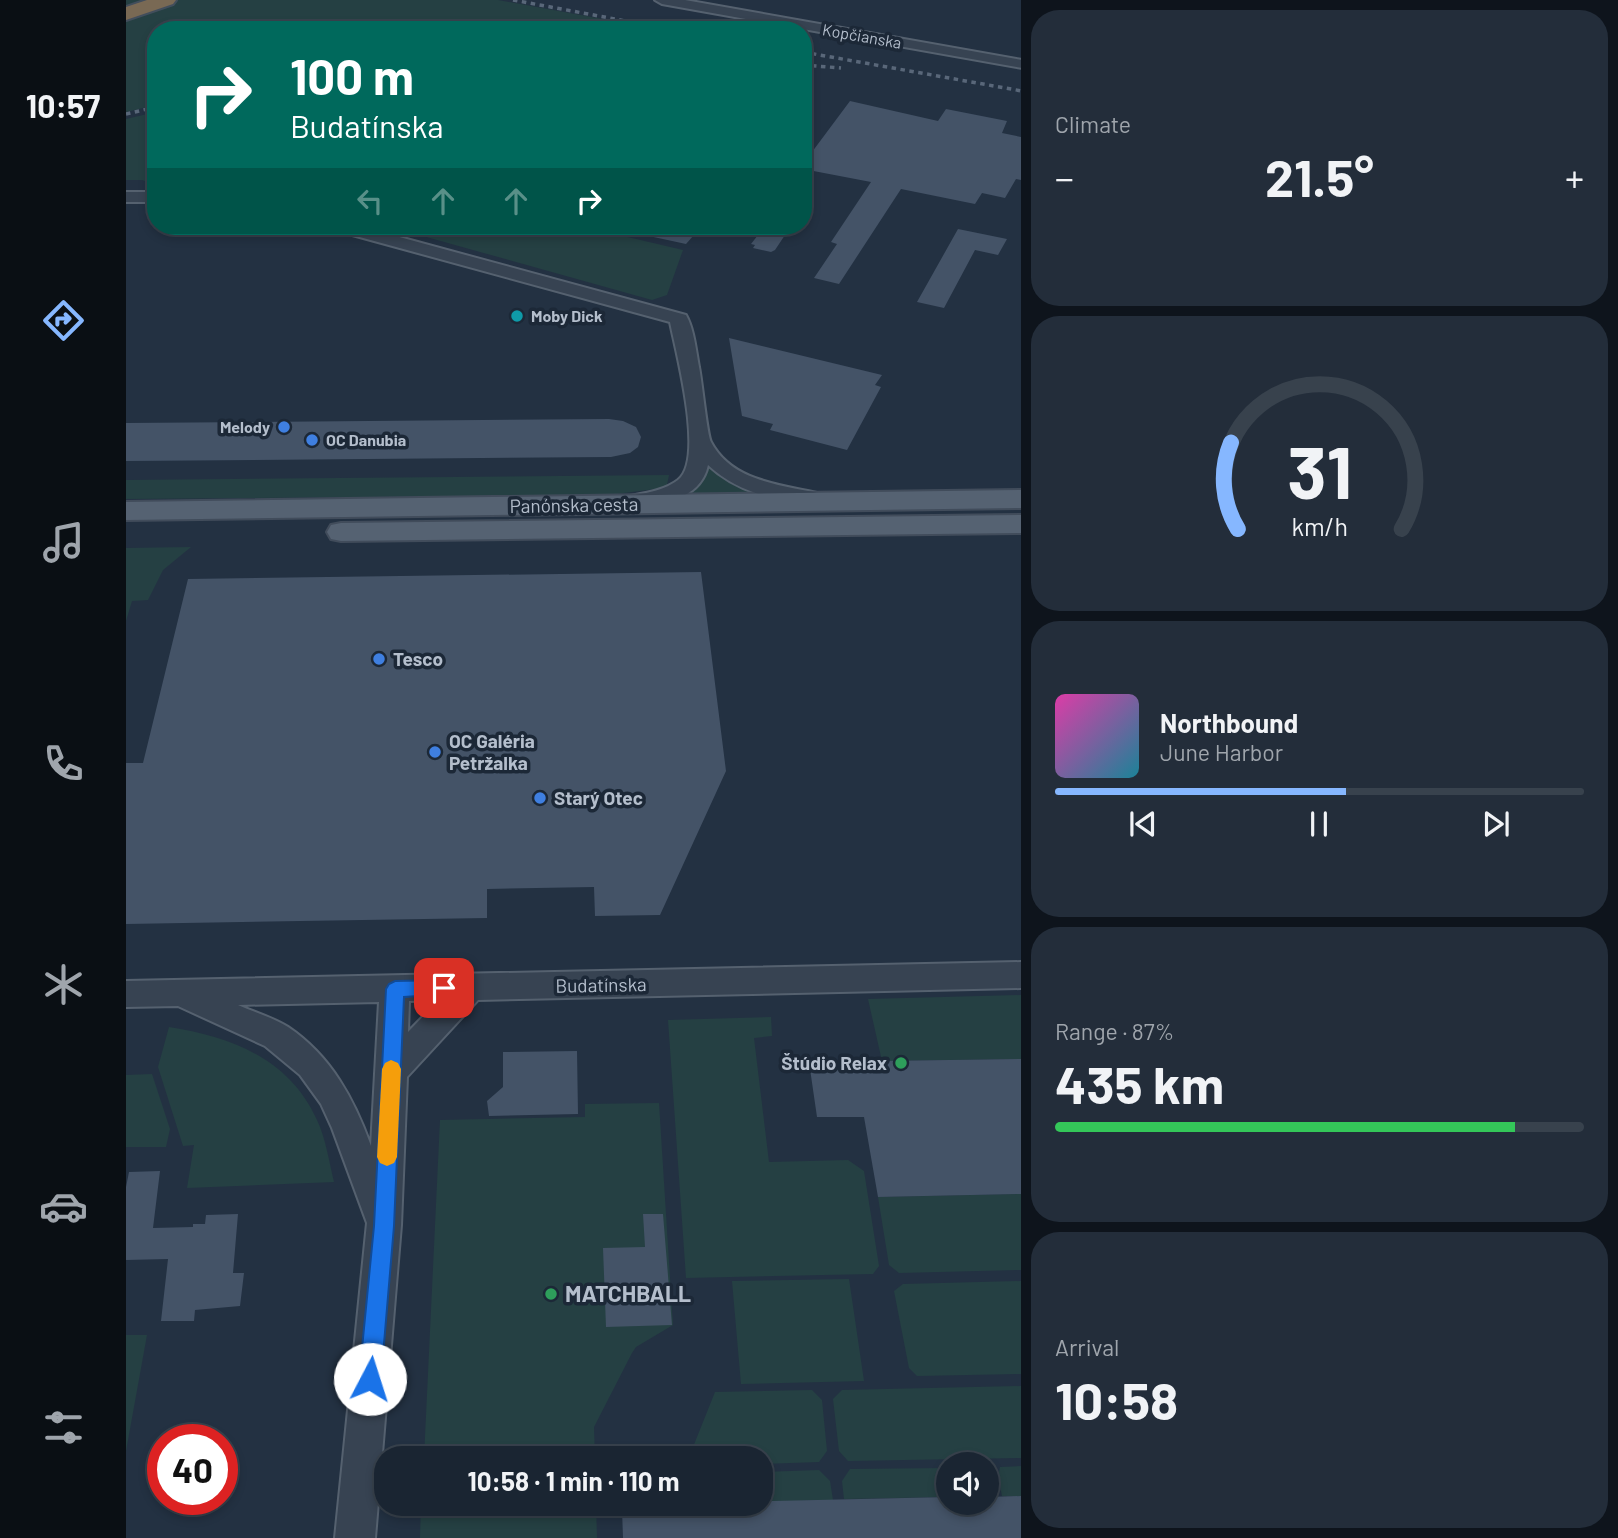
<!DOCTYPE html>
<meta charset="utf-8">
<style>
:root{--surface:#1a2532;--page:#232d3a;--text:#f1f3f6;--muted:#9fa5ac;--line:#38424d;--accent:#86b7ff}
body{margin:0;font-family:Barlow,sans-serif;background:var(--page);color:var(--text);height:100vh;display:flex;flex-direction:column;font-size:26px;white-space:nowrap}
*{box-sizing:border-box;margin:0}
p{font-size:23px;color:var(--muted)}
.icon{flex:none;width:38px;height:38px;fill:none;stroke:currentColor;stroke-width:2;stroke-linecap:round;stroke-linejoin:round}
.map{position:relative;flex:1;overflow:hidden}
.side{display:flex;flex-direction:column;gap:10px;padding:10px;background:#0e141c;width:597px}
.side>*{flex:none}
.guide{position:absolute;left:21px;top:21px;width:665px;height:214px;border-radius:28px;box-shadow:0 4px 10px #0003,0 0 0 2px var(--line);background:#00695c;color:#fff;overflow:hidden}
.tools{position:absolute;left:810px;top:1452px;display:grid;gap:14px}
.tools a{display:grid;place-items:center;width:63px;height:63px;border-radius:50%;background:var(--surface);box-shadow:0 4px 10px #0003,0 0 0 2px var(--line);font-size:35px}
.speed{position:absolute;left:21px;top:1424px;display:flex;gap:14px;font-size:35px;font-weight:700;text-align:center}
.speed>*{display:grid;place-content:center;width:91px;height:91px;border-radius:50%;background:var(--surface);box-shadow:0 4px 10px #0003,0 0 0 2px var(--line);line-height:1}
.speed .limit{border:10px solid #d22;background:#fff;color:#111}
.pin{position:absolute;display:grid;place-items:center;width:60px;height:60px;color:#fff;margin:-30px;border-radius:14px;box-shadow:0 4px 10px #0006}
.me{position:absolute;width:77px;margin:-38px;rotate:5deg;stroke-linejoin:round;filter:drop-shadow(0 0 5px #0008)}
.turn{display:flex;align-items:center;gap:24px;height:147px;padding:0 28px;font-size:32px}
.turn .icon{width:91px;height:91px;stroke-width:2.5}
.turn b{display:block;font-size:49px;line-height:60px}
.lanes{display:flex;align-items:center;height:66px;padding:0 28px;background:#0003;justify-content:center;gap:35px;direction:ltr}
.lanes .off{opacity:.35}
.big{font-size:52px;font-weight:700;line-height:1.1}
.side .widget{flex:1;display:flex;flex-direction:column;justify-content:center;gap:10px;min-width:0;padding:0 24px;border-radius:28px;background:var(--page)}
.side .dial{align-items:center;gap:0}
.dial svg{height:182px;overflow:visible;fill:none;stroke:var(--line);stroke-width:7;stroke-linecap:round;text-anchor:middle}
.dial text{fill:var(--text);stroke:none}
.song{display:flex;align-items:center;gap:21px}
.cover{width:84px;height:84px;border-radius:10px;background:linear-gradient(135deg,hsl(320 70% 55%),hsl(190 70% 35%))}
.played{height:7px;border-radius:4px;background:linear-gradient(90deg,var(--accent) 55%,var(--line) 55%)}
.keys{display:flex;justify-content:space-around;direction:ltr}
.heat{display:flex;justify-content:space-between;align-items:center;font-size:38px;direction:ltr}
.charge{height:10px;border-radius:5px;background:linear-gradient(90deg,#34c759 87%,var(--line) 0)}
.trip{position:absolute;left:248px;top:1446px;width:399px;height:70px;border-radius:28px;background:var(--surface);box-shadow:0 4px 10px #0003,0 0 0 2px var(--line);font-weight:700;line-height:70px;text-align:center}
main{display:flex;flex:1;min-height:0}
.dock{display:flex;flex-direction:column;width:126px;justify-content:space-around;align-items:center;background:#0a0f14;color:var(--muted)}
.dock .icon{width:49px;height:49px}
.dock .selected{color:var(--accent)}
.dock b{font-size:32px;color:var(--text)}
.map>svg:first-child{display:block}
.green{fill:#254043}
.building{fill:#445367}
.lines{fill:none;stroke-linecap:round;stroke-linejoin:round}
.minor-casing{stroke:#55616f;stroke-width:4}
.major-casing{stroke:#414c5b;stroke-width:4}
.highway-casing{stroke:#424e5c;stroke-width:4}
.minor{fill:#374352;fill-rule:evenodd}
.major{fill:#556272;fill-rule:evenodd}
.highway{fill:#796954;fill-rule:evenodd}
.rail{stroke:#596779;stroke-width:3.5;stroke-dasharray:4.5 4.5;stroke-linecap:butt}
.route{fill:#1a73e8;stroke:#114b97;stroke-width:2}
.slow{fill:#f59e0b}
.culture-dot{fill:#0f9aa8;stroke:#1c2837;stroke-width:2.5}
.shop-dot{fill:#3f7fe0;stroke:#1c2837;stroke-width:2.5}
.leisure-dot{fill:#2e9e5b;stroke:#1c2837;stroke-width:2.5}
.labels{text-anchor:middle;stroke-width:7;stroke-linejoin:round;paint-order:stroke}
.far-street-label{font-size:16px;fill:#b4becc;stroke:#1c2837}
.far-poi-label{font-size:16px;font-weight:bold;fill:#b4becc;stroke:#1c2837;text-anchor:start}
.street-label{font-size:19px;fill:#b4becc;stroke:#1c2837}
.poi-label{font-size:19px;font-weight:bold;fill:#b4becc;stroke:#1c2837;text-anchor:start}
.near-poi-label{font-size:23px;font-weight:bold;fill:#b4becc;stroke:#1c2837;text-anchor:start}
</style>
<main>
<nav class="dock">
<b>10:57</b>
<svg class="icon selected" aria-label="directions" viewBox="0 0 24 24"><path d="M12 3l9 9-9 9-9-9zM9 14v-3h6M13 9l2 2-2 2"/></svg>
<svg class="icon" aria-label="music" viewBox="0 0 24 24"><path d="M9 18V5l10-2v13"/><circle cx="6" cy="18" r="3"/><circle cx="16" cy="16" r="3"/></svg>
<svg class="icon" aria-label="phone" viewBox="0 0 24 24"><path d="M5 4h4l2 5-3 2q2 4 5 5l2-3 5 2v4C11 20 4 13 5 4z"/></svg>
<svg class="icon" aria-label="climate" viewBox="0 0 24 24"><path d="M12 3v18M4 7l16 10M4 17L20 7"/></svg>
<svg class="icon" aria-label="car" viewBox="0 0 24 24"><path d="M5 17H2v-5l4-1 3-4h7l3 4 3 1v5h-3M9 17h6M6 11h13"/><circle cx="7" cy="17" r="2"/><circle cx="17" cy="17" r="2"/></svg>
<svg class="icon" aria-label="filters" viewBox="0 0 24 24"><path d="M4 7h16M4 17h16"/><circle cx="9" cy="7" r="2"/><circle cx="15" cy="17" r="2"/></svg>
</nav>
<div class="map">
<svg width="896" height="1538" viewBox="0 0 896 1538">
<rect width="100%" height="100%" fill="#233142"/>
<g class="green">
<path d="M0,0H372L537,30H30V105L0,112Z"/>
<path d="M30,112V185L16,180H0V119Z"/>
<path d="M261,226H455L557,250L541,295L526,300Z"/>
<path d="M580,458C593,480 615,488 638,494H548Z"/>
<path d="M543,475L541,485L537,488L483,495L0,499V480Z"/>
<path d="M65,547L37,570L22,600L6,601L0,621V548Z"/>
<path d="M895,995V1059L756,1061L742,999Z"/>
<path d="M645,1017L646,1036L628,1038L643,1162L722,1160L738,1171L753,1266L747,1274L560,1278L542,1020Z"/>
<path d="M43,1027C105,1037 163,1058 191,1120C200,1139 203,1162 208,1182L61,1188L68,1145L57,1146L32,1067Z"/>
<path d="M26,1074L44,1129L40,1147H0V1075Z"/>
<path d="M533,1103L547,1325L510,1347L506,1353L468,1427L469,1458H298L314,1120L459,1117V1104Z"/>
<path d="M895,1194V1270L773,1273L763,1265L752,1197Z"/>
<path d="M723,1279L738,1381L615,1384L606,1281Z"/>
<path d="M895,1281V1374L791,1376L783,1368L768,1291L777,1284Z"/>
<path d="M0,1335H21L0,1451Z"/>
<path d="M896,1386L895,1458L722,1461L713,1451L707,1399L716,1390Z"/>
<path d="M686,1390L696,1400L701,1451L693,1462L635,1464V1458H569L567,1455V1447L589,1392Z"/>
<path d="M895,1466V1496H876L872,1477L874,1467Z"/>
<path d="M822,1468V1497L718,1499L716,1481L724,1469Z"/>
<path d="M693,1470L704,1481L707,1500L635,1502V1472Z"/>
<path d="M295,1503H470L471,1538H294Z"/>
</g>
<g class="building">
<path d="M724,101L812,121L820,109L881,121L876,133L895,137V180L890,179L879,198L856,193L849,204L775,189L713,284L688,278L711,244L705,242L745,182L677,169V150L686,152Z"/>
<path d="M510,226H576L560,244L509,233Z"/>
<path d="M639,226H665L649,250L645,252L627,248L629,245L625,244Z"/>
<path d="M832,229L881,239L872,255L849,250L818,308L791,302Z"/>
<path d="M603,338L756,375L749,385L755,387L721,450L644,430L647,424L616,416Z"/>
<path d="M483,419L497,421L510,427L515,437L512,447L504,453L485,457L0,461V423Z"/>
<path d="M575,572L600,771L534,915L469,916L468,887L361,889V918L0,924V763H17L62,579Z"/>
<path d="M451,1051L452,1114L363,1116L361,1101L377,1087V1052Z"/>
<path d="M895,1059V1194L752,1197L738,1117H691L683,1062Z"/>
<path d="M34,1171L27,1228L67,1227V1224H79L80,1215L112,1214L107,1273H118L114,1306L69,1310L68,1321H35L42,1259L0,1260V1187L3,1172Z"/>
<path d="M517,1214H537L546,1325L480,1327L477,1248L519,1247Z"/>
<path d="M895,1496V1538H497L496,1509L511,1508V1504L822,1497V1503H861V1497Z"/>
</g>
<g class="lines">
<g class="minor-casing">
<g id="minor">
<path d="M529,0H559L896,60V68L536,4Z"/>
<rect x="0" y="192" width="30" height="10"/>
<path d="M205,226H233L560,315C568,329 570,351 573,367C576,381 581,435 585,442C607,484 661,485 700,495L703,500L700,505L692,507C652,500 613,494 582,465C574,503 529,504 498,511L490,509L487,504L490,499C510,494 535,493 552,480C579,460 550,352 544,322L208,230Z"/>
<path d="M896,962V988L352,1000L281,1077L275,1225L249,1538H209L241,1223L206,1128L195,1104L174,1075L139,1046L52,1006L0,1007V981ZM313,1000L282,1032L283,1001ZM253,1002L245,1146C228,1099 205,1056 162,1027C148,1018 128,1012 112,1005Z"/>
</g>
</g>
<g class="major-casing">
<g id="major">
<path d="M896,490V508L0,520V502Z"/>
<path d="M896,515V533L215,541L205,539L201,532L205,525L215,523Z"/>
</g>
</g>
<g class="highway-casing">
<path id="highway" d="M21,0H50L47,4L0,20V7Z"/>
</g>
<use href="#minor" class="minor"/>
<use href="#major" class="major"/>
<use href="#highway" class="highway"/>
<g class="rail">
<path d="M387,0L548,30"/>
<path d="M677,52L896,91"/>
<path d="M677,65L715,68"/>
<path d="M0,114L30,107"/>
</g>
</g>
<path class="route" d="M318,980L325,982L328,988L325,994L278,997L268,1226L255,1379L252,1386L244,1390L236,1386L233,1379L248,1226L260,989L263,984L269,981Z"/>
<path class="slow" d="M265,1060L272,1063L275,1069L271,1157L268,1163L261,1166L254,1163L251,1157L256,1069L259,1063Z"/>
<circle class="culture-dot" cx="391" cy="316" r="7"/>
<g class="shop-dot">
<circle cx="158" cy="427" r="7"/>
<circle cx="186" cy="440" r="7"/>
<circle cx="253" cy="659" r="7"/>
<circle cx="309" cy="752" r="7"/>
<circle cx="414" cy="798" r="7"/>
</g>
<g class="leisure-dot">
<circle cx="775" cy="1063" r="7"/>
<circle cx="425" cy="1294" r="7"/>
</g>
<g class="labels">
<g class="far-street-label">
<text transform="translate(736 36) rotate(10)" y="6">Kopčianska</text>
</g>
<g class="far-poi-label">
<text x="405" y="322">Moby Dick</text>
<text x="144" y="433" text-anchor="end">Melody</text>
<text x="200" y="446">OC Danubia</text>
</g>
<g class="street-label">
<text transform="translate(448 505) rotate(-1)" y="7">Panónska cesta</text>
<text transform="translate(475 985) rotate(-1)" y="7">Budatínska</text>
</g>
<g class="poi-label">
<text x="267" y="666">Tesco</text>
<text x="323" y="748">OC Galéria<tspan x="323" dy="22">Petržalka</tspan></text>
<text x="428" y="805">Starý Otec</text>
<text x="761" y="1070" text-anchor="end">Štúdio Relax</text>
</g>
<g class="near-poi-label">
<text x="439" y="1302">MATCHBALL</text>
</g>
</g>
</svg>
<div class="tools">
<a><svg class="icon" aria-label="sound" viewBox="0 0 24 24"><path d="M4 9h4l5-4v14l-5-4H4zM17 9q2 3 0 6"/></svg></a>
</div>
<div class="speed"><div class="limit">40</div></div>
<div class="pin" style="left:318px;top:988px;background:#d93025"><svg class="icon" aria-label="arrive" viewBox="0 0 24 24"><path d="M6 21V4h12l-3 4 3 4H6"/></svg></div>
<svg class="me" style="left:244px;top:1379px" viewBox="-20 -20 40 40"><circle r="19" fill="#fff"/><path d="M0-13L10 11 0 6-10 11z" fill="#1a73e8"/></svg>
<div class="trip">10:58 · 1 min · 110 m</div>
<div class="guide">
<div class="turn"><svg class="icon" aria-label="right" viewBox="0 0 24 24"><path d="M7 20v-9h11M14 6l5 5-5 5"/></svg><div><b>100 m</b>Budatínska</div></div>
<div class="lanes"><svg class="icon off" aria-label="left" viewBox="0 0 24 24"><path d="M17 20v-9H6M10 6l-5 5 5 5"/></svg><svg class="icon off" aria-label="ahead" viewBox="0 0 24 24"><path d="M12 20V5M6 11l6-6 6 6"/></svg><svg class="icon off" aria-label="ahead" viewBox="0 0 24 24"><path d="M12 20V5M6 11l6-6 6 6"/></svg><svg class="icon" aria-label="right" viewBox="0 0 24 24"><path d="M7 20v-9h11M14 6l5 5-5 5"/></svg></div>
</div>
</div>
<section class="side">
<div class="widget"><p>Climate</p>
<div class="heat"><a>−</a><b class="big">21.5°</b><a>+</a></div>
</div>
<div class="widget dial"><svg viewBox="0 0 100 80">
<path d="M14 69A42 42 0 1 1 86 69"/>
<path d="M14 69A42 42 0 0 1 11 31" stroke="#86b7ff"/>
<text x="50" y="56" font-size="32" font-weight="700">31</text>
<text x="50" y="72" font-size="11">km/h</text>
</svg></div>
<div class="widget">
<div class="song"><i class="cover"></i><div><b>Northbound</b><p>June Harbor</p></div></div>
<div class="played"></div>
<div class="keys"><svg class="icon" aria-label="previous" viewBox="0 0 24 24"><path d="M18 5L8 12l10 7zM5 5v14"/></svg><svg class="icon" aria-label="pause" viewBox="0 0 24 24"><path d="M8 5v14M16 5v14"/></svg><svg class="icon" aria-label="next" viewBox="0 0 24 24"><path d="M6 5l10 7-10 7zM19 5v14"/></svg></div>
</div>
<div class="widget"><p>Range · 87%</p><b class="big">435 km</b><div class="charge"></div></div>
<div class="widget"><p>Arrival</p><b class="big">10:58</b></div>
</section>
</main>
